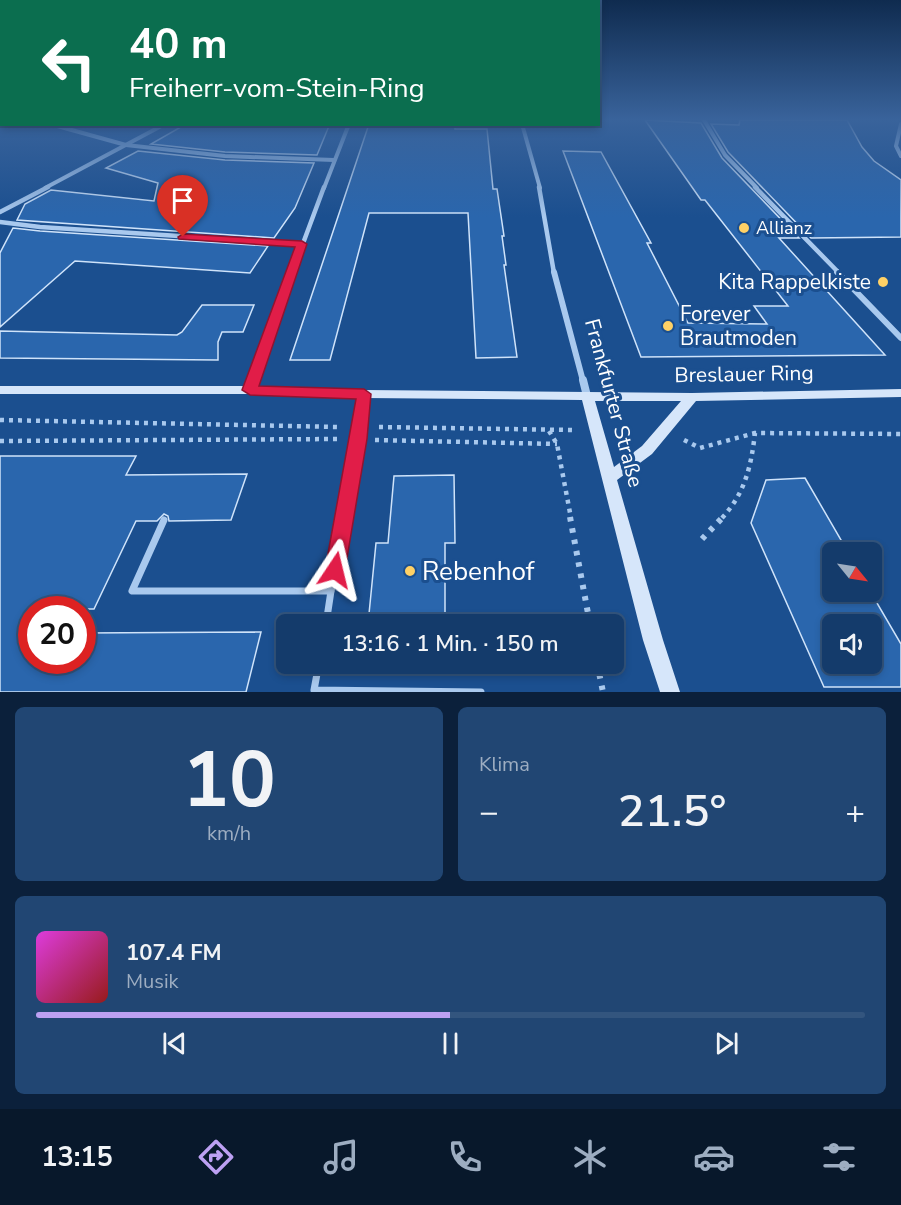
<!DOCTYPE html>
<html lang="de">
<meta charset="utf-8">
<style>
:root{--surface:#143b6b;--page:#214673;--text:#f1f3f6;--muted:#9dadc1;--line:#33557e;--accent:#bca0f2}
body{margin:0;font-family:"Nunito Sans",sans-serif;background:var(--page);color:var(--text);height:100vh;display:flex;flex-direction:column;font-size:22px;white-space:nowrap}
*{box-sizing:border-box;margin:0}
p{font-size:20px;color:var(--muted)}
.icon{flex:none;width:33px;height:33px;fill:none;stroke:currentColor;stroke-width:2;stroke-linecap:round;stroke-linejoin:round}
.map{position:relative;height:692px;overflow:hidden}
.side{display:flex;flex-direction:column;gap:15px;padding:15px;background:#0b203b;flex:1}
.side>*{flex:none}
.hud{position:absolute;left:0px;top:0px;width:600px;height:126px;box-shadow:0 3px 9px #0003,0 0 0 2px var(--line);background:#0b6e4f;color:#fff;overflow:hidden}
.needle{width:39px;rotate:120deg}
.fabs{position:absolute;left:822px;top:542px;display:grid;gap:12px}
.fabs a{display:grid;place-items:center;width:60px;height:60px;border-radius:9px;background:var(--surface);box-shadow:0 3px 9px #0003,0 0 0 2px var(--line);font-size:30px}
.speed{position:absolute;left:18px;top:596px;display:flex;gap:12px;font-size:30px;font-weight:700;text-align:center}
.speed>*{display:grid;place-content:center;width:78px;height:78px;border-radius:50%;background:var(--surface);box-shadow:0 3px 9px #0003,0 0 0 2px var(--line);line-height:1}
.speed .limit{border:9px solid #d22;background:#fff;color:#111}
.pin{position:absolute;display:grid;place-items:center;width:51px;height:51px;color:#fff;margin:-62px -26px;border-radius:50% 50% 50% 0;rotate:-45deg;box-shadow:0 0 6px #0007}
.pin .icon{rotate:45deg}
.me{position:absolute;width:66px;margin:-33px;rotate:10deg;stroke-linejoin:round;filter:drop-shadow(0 0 4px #0008)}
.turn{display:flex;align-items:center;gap:21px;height:126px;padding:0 30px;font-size:27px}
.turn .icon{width:78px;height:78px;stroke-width:2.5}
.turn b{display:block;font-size:42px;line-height:51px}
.big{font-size:45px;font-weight:600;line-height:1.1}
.side .card{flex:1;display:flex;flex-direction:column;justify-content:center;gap:9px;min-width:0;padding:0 21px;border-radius:9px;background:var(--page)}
.side .dial{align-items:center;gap:0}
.dial b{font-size:78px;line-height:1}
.song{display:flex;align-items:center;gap:18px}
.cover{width:72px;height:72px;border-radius:9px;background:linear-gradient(135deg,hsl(300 70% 55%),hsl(0 70% 35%))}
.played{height:6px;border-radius:3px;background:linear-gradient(90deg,var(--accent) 50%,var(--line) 50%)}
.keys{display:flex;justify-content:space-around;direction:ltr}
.heat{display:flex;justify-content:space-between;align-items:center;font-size:33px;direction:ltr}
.side .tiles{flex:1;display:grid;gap:15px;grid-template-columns:1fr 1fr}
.card:last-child{grid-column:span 2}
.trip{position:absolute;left:276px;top:614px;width:348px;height:60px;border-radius:9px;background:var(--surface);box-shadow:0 3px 9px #0003,0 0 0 2px var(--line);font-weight:600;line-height:60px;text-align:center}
.dock{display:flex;height:96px;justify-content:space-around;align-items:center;background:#08182b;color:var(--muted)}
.dock .icon{width:42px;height:42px}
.dock .active{color:var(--accent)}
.dock b{font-size:27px;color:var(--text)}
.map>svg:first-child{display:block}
.building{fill:#2a66ad;stroke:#cfe3fa;stroke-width:1.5;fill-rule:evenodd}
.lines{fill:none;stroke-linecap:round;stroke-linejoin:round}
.path-far1{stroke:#a9c9ee;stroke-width:4.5;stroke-dasharray:4 5;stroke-linecap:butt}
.path{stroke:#a9c9ee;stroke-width:6;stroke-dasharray:4.5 7;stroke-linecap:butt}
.lane-far1{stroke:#a9c9ee;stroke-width:5}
.lane{stroke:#a9c9ee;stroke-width:7}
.street-far3{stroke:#a9c9ee;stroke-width:4}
.street-far2{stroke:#a9c9ee;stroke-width:4.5}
.street-far1{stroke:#a9c9ee;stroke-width:6}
.street{stroke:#a9c9ee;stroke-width:8}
.secondary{fill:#d6e6fa;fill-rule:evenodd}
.route{fill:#e11d48;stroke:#92132f;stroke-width:1.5}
.poi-dot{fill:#ffd166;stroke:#1b4f8f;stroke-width:2}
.labels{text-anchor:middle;stroke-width:6;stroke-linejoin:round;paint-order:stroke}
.far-poi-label{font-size:18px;fill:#fff;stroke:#1b4f8f;text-anchor:start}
.poi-label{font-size:21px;fill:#fff;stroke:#1b4f8f;text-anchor:end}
.street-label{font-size:21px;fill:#fff;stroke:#1b4f8f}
.near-poi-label{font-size:26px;fill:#fff;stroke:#1b4f8f;text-anchor:start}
</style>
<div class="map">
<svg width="901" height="692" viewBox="0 0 901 692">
<rect width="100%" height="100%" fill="#1b4f8f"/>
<g class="building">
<path d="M645,120L701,123L722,158L799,238H779L885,355L641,357L563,151L601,152L651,243H647L688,323L767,324L754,306H788L705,200H701Z"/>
<path d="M740,120H847L862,147L874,161L901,180V237L811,238L728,152L711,124L739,125Z"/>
<path d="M186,124H303L329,126L317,155L225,152L151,144Z"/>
<path d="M369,124H455V129H487L493,189H497L504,236H502L506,265H504L517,357L476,358L468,213H369L330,360H290Z"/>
<path d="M138,151L225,160L314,163L295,208L274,238L17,220L25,204L51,190L154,201L158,183L106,168Z"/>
<path d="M13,228L40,231L268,246L250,273L75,261L0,327V253Z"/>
<path d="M202,305H254L243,332H222L218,342V360L0,358V331L177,335L182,332Z"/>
<path d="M0,456H136L126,475L247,474L231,520L169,521L168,516L164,514L157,521H136L94,609H32V660H82V633L261,632L246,692H0Z"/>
<path d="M454,475L455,543H445V624H368L376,543H388L394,476Z"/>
<path d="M805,478L848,552H832V591H870L901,644V687H824L751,523L766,480ZM832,624H872V663H832Z"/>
<path d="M364,663H445V672L363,673Z"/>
</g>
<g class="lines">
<g class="path-far1">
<path d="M0,420L338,427"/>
<path d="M379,427L572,430"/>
<path d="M549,431L557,444L571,518"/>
<path d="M375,440L557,444"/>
<path d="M684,440L700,448L755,433L901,434"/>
<path d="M0,441L337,439"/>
<path d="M722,518C745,493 751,467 755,433"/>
</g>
<g class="path">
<path d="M570,517L590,624"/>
<path d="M702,539L723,517"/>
<path d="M597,663L603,692"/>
</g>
<path class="lane-far1" d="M344,518L364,394"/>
<g class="lane">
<path d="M164,520L132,591H331L326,624"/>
<path d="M331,591L344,517"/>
<path d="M319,663L314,690L481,692"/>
</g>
<g class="street-far3">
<path d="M704,120L725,155L757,188"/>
<path d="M50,124L126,145L225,156L334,160"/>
<path d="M522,124L540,188"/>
<path d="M901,124L896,146L901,156"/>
<path d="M0,125L4,124"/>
<path d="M45,188L165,124"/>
<path d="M324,188L349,124"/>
</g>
<g class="street-far2">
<path d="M539,187L554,273"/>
<path d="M755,187L839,273"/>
<path d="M0,212L48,187"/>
<path d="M0,222L40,227L302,244"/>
<path d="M292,273L324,187"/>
</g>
<g class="street-far1">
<path d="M554,272L583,381"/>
<path d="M837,272L901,338"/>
<path d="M253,381L292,272"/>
</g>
<g class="street">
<path d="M583,380L587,396"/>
<path d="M250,390L254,380"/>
</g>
<path class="secondary" d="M0,386H250L364,390L692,393L901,389V397L696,401L652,454L617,480L663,640L680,692H660L643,640L582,400L364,398L250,394H0ZM595,401H681L642,446L614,467Z"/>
</g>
<linearGradient id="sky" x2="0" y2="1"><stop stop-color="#0f2b4f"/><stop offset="0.55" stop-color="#39639b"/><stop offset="1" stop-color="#39639b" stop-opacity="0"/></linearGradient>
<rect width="901" height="217" fill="url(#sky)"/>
<path class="route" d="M183,234L302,241L307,244L259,386L364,389L371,394L367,439L345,570L342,576L335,578L328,576L325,570L356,399L250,395L242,390L295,247L179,239L178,237Z"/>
<g class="poi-dot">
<circle cx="744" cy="228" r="6"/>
<circle cx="883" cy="282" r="6"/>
<circle cx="668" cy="326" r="6"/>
<circle cx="410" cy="571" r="6"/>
</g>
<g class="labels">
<g class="far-poi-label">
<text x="756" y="234">Allianz</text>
</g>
<g class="poi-label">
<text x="871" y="289">Kita Rappelkiste</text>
<text x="680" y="321" text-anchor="start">Forever<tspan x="680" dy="24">Brautmoden</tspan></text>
</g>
<g class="street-label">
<text transform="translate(744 374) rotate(-1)" y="7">Breslauer Ring</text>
<text transform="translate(614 403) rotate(75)" y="7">Frankfurter Straße</text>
</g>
<g class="near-poi-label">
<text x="422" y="580">Rebenhof</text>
</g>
</g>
</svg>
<div class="fabs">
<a><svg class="needle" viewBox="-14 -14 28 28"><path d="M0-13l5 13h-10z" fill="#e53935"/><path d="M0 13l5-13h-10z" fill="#9dadc1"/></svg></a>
<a><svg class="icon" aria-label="sound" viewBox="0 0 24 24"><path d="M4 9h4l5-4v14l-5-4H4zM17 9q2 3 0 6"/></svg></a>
</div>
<div class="speed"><div class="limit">20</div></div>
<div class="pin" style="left:183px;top:237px;background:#d93025"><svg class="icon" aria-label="arrive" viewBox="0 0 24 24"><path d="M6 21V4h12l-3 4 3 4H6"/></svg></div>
<svg class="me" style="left:335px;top:570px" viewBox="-20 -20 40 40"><path d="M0-17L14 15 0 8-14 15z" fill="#e11d48" stroke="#fff" stroke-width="4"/></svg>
<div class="trip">13:16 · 1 Min. · 150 m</div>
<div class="hud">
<div class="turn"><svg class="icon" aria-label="left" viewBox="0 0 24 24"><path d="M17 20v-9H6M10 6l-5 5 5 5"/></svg><div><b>40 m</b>Freiherr-vom-Stein-Ring</div></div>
</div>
</div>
<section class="side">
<div class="tiles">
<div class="card dial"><b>10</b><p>km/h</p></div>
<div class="card"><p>Klima</p>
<div class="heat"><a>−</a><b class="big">21.5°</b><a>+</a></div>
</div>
<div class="card">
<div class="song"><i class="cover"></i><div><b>107.4 FM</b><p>Musik</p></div></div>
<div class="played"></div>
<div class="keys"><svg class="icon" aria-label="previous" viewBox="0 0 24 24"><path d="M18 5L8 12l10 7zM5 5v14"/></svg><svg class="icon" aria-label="pause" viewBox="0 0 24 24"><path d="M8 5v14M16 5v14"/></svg><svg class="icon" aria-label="next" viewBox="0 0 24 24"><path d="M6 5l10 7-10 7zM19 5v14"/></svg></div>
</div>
</div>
</section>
<nav class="dock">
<b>13:15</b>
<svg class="icon active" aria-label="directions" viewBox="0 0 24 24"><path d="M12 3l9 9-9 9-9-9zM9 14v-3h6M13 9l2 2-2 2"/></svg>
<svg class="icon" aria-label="music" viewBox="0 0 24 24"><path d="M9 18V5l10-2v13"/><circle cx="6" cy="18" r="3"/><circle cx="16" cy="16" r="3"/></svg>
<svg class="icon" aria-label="phone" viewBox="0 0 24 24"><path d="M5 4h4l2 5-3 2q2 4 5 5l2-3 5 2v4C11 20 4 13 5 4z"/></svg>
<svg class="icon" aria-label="climate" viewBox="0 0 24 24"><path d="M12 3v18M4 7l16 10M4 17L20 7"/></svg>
<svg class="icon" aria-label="car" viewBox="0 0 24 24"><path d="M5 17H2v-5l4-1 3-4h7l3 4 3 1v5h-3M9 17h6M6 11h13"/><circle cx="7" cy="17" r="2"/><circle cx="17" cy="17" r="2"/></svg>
<svg class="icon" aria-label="filters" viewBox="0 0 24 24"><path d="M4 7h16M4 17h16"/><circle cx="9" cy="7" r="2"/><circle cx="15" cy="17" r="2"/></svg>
</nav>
